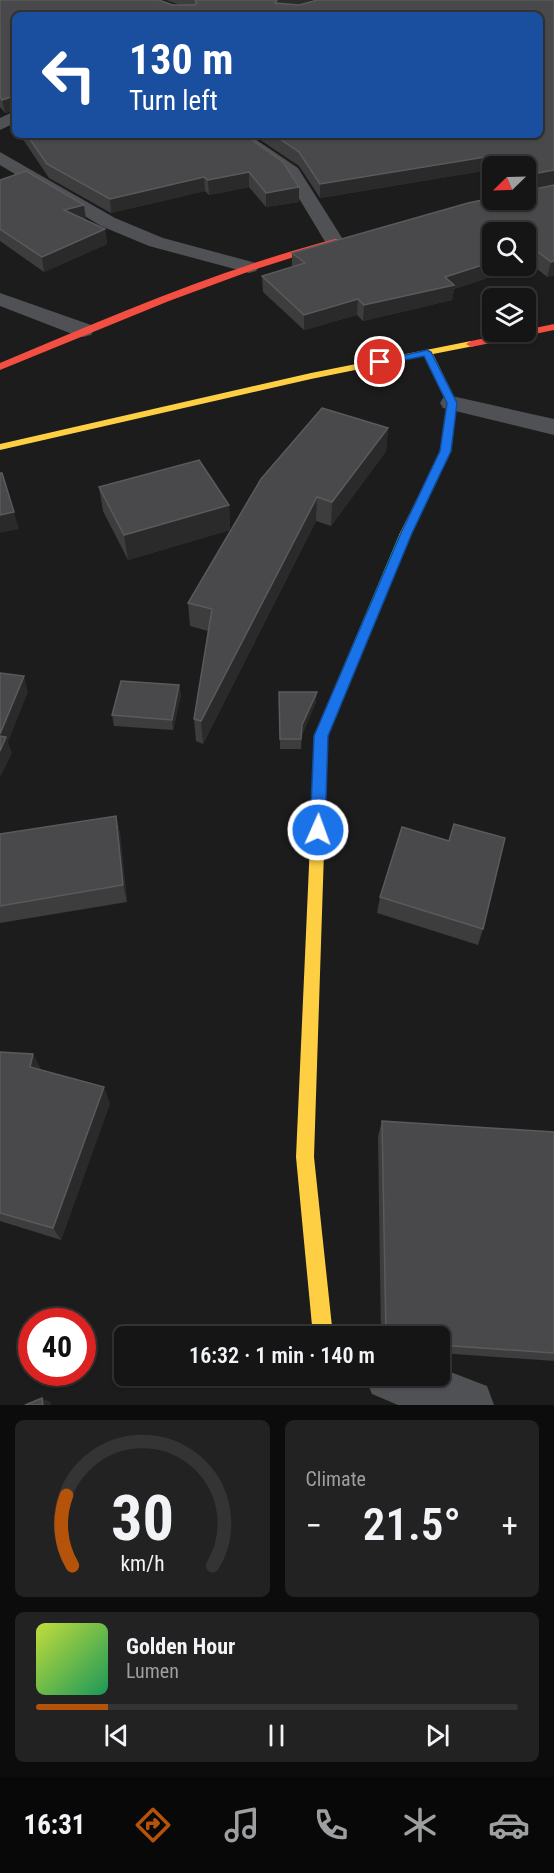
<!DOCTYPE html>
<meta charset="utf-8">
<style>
:root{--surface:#151515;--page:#222;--text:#f1f3f6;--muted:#9d9fa0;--line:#343434;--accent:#b45309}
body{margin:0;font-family:"Roboto Condensed",sans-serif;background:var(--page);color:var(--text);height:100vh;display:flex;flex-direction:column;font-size:22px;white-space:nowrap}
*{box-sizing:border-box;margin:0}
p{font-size:20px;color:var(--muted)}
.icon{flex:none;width:33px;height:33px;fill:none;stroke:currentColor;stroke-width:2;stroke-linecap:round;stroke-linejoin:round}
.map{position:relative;height:1405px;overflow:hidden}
.panel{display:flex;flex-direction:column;gap:15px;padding:15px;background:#0c0c0c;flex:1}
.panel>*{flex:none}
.top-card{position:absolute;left:12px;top:12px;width:531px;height:126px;border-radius:9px;box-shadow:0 2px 4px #0004,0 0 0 2px var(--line);background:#1a4fa0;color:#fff;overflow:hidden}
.needle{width:39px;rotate:247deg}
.fabs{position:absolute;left:482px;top:156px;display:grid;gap:12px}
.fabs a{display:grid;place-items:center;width:54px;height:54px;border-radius:9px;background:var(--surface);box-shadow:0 2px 4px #0004,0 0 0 2px var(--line);font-size:30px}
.speed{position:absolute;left:18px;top:1308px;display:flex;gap:12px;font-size:30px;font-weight:700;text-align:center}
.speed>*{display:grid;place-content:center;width:78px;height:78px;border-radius:50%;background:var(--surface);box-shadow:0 2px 4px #0004,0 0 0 2px var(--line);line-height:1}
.speed .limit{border:9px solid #d22;background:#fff;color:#111}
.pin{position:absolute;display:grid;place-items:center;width:51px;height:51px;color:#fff;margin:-26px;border:3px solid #fff;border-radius:50%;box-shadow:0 2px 6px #0007}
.me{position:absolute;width:66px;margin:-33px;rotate:2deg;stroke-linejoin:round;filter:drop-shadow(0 0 4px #0008)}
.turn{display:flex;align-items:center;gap:21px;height:126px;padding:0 18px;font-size:27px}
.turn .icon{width:78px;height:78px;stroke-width:2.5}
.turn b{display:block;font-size:42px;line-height:51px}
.big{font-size:45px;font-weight:600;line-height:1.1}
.panel .card{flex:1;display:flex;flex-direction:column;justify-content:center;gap:9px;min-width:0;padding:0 21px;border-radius:9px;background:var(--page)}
.panel .dial{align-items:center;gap:0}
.dial svg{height:156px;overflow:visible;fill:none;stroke:var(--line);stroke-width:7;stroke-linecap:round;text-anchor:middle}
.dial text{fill:var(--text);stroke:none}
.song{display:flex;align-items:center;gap:18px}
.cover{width:72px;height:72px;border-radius:9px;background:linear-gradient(135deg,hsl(70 70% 55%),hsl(150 70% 35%))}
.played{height:6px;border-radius:3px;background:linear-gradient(90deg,var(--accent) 15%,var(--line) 15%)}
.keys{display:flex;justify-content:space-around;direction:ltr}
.heat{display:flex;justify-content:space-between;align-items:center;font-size:33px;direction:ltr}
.panel .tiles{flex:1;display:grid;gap:15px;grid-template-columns:1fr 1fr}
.card:last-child{grid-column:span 2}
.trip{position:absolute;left:114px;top:1326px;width:336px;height:60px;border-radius:9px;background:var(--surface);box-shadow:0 2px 4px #0004,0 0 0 2px var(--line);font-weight:600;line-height:60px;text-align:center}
.tab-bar{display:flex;height:96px;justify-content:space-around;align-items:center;background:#080808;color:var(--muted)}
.tab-bar .icon{width:42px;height:42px}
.tab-bar .on{color:var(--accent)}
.tab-bar b{font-size:27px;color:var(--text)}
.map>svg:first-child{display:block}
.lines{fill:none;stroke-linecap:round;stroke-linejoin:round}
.street{fill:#505155;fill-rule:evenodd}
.fast{fill:#16e098;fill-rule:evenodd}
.slow{fill:#ffcf43;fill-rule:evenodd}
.jam{fill:#f24e42;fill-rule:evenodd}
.wall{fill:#3d3d3e}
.shaded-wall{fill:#2a2a2a}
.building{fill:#49494b;stroke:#595a5d;stroke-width:1.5}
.route{fill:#1a73e8;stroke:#114b97;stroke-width:1.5}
</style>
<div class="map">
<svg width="554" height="1405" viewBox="0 0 554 1405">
<rect width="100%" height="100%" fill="#1c1c1c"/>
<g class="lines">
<g class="street">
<path d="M15,111V123L0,130V118Z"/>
<path d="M230,135H249L298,168L344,241L341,245H327L285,175Z"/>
<path d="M0,152L115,218L163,238L256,263L259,267L256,271L249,273L242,271L149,246L101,226L0,165Z"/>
<path d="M0,293L91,325L94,330L91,335L83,337L75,335L0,306Z"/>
<path d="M452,396L554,419V435L443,408L440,403L443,398Z"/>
<path d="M440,1368L487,1386L494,1405H398L372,1394L364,1376H440Z"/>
</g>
<path class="fast" d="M405,531L411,535L328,736L325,821L323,825L318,827L313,825L311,821L314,736L399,535Z"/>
<g class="slow">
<path d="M471,341L474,342V346L433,354L457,403L451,451L411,535L405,539L399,535L441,451L447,403L424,356L311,379L0,450V444L311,373Z"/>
<path d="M318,815L323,817L325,821L314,1157L333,1336H313L296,1157L311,821L313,817Z"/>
</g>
<g class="jam">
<path d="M335,239H338V243L253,270L169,301L0,370V363C109,317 220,269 335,239Z"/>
<path d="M554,324V330L471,347L466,344L471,341Z"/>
</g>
</g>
<g class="wall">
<path d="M0,0L180,5L166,0H311L295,5L554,0V184L525,190V166H492V197H489L483,171L320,198L299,166L253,135H540L15,15V128L14,126L11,113L13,111L5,113L0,107Z"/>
<path d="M20,135H245L299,202L266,207L249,187L209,195L205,191L111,213L49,178Z"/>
<path d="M0,180L105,229L107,244L44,272L0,241Z"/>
<path d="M554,185V275L547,277L530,263L525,265V232L492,266H524L454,289L452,300L363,321L357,315L304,330L263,292L262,276L292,267V253Z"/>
<path d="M388,428L386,451L331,526L316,521L203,744L196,741L194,719L208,631L190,626L188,603Z"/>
<path d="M99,487L229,505L230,530L128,560L103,511Z"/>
<path d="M179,685L181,695L173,730L114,726L112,715Z"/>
<path d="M279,692L316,702L302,735L301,749H280Z"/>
<path d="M116,816L120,834L127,902L0,923V834Z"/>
<path d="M380,897L483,929L478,945L377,913Z"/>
<path d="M0,1052L41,1070L110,1103L61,1240L0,1221Z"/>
<path d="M382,1121L554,1132V1361L440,1353V1336H381L378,1136Z"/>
</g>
<g class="shaded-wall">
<path d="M277,0H311L278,10L275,3Z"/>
<path d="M14,96L15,110L5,113L2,100Z"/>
<path d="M485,157L483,171L320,198V184Z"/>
<path d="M554,170V184L525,190L527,175Z"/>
<path d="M249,172V187L209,195L208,180Z"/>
<path d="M204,177L205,191L111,213L110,199Z"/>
<path d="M299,187V202L266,207V193Z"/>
<path d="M84,205L86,219L66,224L64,210Z"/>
<path d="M105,229L107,244L44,272L42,257Z"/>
<path d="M533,248L530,263L525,265V251Z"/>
<path d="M554,261V275L547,277L551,262Z"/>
<path d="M492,262V266H524L454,289L452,300L363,321L364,305Z"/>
<path d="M358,299L357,315L304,330V315Z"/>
<path d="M388,428L386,451L331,526L332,502Z"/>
<path d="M317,497L316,521L203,744L201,721Z"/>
<path d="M229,505L230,530L128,560L124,535Z"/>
<path d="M14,512L19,529L0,533V515Z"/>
<path d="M24,676L28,692L8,742L12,753L0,778V734Z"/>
<path d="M179,685L181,695L173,730L172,720Z"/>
<path d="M317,692L316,702L302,735L301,749L302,725Z"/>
<path d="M116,816L120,834L127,902L123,885Z"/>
<path d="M33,1054L42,1071L30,1067Z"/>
<path d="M104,1087L110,1103L61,1240L53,1228Z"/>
<path d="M42,1398L50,1402L51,1405H43Z"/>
</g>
<g class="building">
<path d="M0,0H159L173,5H194L197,3L195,0H277L275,3L299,5L317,0H554V170L527,175L525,183V166H492V183H491L485,157L320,184L299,152L274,135H540V15H15V118L11,113L15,110L14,96L2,100L0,97Z"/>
<path d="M27,135H245L283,162L299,187L266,193L249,172L208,180L204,177L110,199L47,164Z"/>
<path d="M26,171L84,205L64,210L105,229L42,257L0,229V180Z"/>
<path d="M554,185V261L551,262L533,248L525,251V232H492V262L445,277L454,285L364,305L358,299L304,315L262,276L305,263L292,253L468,203L492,198V200H525V191Z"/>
<path d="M322,408L388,428L332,502L317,497L201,721L194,719L212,609L188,603L261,479Z"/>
<path d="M199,460L229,505L124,535L99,487Z"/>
<path d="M0,473H2L14,512L0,515Z"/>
<path d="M0,673L24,676L0,734Z"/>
<path d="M121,681L179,685L172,720L112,715Z"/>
<path d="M279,692H317L302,725L301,739H280Z"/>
<path d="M0,736L6,737L0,751Z"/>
<path d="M116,816L123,885L0,906V834Z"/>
<path d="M454,824L505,838L483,929L380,897L402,827L449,841Z"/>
<path d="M0,1052L33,1054L30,1067L104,1087L53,1228L0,1213Z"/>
<path d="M382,1121L554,1132V1353L440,1345V1336H386Z"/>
<path d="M42,1398L43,1405H25Z"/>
</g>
<path class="route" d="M427,350L431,352L457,403L451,451L412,533L328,736L325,830L323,834L318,836L312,834L310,830L314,736L401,533L440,451L447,403L424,356L380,365L375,362Z"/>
</svg>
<div class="fabs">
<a><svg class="needle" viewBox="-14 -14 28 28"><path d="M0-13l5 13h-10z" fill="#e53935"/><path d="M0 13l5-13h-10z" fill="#9d9fa0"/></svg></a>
<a><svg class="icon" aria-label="search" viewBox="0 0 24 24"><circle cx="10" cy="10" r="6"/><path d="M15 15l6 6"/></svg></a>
<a><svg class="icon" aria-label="layers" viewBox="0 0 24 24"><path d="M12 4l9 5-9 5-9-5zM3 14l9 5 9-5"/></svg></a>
</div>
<div class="speed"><div class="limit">40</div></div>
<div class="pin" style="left:380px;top:362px;background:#d93025"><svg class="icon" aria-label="arrive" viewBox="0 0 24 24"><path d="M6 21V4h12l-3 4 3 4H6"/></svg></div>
<svg class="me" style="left:318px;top:830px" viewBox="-20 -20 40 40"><circle r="17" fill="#1a73e8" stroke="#fff" stroke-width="3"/><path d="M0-11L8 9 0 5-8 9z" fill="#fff"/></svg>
<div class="trip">16:32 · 1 min · 140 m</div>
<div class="top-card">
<div class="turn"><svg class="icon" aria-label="left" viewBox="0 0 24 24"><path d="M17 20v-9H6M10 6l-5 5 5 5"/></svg><div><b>130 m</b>Turn left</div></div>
</div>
</div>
<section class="panel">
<div class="tiles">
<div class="card dial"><svg viewBox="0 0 100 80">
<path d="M14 69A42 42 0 1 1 86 69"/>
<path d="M14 69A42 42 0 0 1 11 33" stroke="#b45309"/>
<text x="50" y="56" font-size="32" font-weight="700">30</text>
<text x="50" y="72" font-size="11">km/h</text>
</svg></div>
<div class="card"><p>Climate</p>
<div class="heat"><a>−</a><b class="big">21.5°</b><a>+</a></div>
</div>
<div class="card">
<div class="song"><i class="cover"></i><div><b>Golden Hour</b><p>Lumen</p></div></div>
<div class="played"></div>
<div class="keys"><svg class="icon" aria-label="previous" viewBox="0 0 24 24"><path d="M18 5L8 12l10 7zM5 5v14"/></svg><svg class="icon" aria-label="pause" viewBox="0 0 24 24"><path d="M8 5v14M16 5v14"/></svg><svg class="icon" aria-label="next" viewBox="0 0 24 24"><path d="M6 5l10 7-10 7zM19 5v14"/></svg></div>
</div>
</div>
</section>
<nav class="tab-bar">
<b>16:31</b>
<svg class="icon on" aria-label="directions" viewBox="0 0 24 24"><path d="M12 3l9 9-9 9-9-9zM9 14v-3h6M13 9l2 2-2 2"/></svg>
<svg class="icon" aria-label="music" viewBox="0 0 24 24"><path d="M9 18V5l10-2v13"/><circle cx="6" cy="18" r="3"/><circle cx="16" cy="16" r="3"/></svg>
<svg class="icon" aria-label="phone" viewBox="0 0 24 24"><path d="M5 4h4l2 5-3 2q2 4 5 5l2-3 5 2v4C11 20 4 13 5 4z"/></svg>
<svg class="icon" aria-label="climate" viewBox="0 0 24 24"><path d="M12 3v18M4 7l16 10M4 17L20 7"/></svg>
<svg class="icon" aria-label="car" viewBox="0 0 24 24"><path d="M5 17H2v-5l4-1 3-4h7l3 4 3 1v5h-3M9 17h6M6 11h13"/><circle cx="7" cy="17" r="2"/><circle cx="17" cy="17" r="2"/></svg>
</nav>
